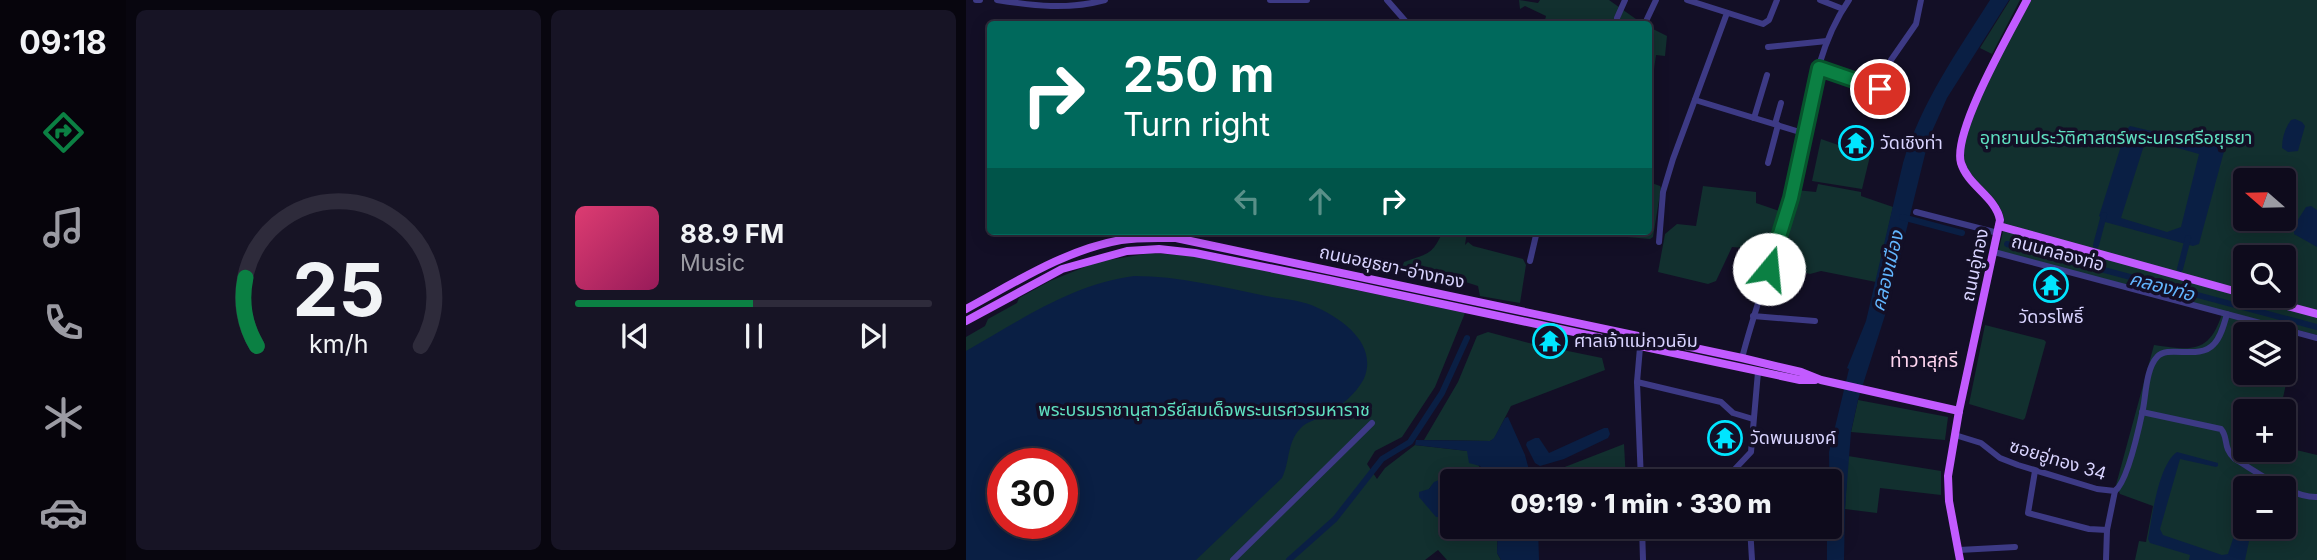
<!DOCTYPE html>
<meta charset="utf-8">
<style>
:root{--surface:#0e0b1c;--page:#171425;--text:#f1f3f6;--muted:#9b9ba3;--line:#2e2b3b;--accent:#0b8043}
body{margin:0;font-family:Inter,"Noto Sans Thai",sans-serif;background:var(--page);color:var(--text);height:100vh;display:flex;flex-direction:column;font-size:26px;white-space:nowrap}
*{box-sizing:border-box;margin:0}
p{font-size:23px;color:var(--muted)}
.icon{flex:none;width:38px;height:38px;fill:none;stroke:currentColor;stroke-width:2;stroke-linecap:round;stroke-linejoin:round}
.map{position:relative;flex:1;overflow:hidden}
.details{display:flex;flex-direction:column;gap:10px;padding:10px;background:#08060f;width:840px}
.details>*{flex:none}
.top-card{position:absolute;left:21px;top:21px;width:665px;height:214px;border-radius:7px;box-shadow:0 4px 18px #0003,0 0 0 2px var(--line);background:#00695c;color:#fff;overflow:hidden}
.needle{width:46px;rotate:290deg}
.controls{position:absolute;left:1267px;top:168px;display:grid;gap:14px}
.controls a{display:grid;place-items:center;width:63px;height:63px;border-radius:7px;background:var(--surface);box-shadow:0 4px 18px #0003,0 0 0 2px var(--line);font-size:35px}
.speed{position:absolute;left:21px;top:448px;display:flex;gap:14px;font-size:35px;font-weight:700;text-align:center}
.speed>*{display:grid;place-content:center;width:91px;height:91px;border-radius:50%;background:var(--surface);box-shadow:0 4px 18px #0003,0 0 0 2px var(--line);line-height:1}
.speed .limit{border:10px solid #d22;background:#fff;color:#111}
.pin{position:absolute;display:grid;place-items:center;width:60px;height:60px;color:#fff;margin:-30px;border:4px solid #fff;border-radius:50%;box-shadow:0 2px 7px #0007}
.me{position:absolute;width:77px;margin:-38px;rotate:17deg;stroke-linejoin:round;filter:drop-shadow(0 0 5px #0008)}
.turn{display:flex;align-items:center;gap:24px;height:147px;padding:0 21px;font-size:32px}
.turn .icon{width:91px;height:91px;stroke-width:2.5}
.turn b{display:block;font-size:49px;line-height:60px}
.lanes{display:flex;align-items:center;height:66px;padding:0 21px;background:#0003;justify-content:center;gap:35px;direction:ltr}
.lanes .off{opacity:.35}
.details .widget{flex:1;display:flex;flex-direction:column;justify-content:center;gap:10px;min-width:0;padding:0 24px;border-radius:10px;background:var(--page)}
.details .dial{align-items:center;gap:0}
.dial svg{height:182px;overflow:visible;fill:none;stroke:var(--line);stroke-width:7;stroke-linecap:round;text-anchor:middle}
.dial text{fill:var(--text);stroke:none}
.song{display:flex;align-items:center;gap:21px}
.cover{width:84px;height:84px;border-radius:10px;background:linear-gradient(135deg,hsl(340 70% 55%),hsl(330 70% 35%))}
.played{height:7px;border-radius:4px;background:linear-gradient(90deg,var(--accent) 50%,var(--line) 50%)}
.keys{display:flex;justify-content:space-around;direction:ltr}
.details .tiles{flex:1;display:grid;gap:10px;grid-template-columns:repeat(2,1fr)}
.trip{position:absolute;left:474px;top:469px;width:402px;height:70px;border-radius:7px;background:var(--surface);box-shadow:0 4px 18px #0003,0 0 0 2px var(--line);font-weight:800;line-height:70px;text-align:center}
main{display:flex;flex:1;min-height:0}
.tabs{display:flex;flex-direction:column;width:126px;justify-content:space-around;align-items:center;background:#06040b;color:var(--muted)}
.tabs .icon{width:49px;height:49px}
.tabs .active{color:var(--accent)}
.tabs b{font-size:32px;color:var(--text)}
.map>svg:first-child{display:block}
.green{fill:#12302f;fill-rule:evenodd}
.water{fill:#0a1f44;fill-rule:evenodd}
.lines{fill:none;stroke-linecap:round;stroke-linejoin:round}
.canal{stroke:#0a1f44;stroke-width:6}
.minor{stroke:#3d3a85;stroke-width:6}
.major{stroke:#c25bff;stroke-width:8}
.route-casing{stroke:#07532c;stroke-width:18}
.route{stroke:#0b8043;stroke-width:12}
.labels{text-anchor:middle;stroke-width:7;stroke-linejoin:round;paint-order:stroke}
.park-label{font-size:18px;fill:#5fe0c0;stroke:#130f26}
.poi-label{font-size:18px;fill:#d9d4ff;stroke:#130f26;text-anchor:start}
.street-label{font-size:18px;fill:#d9d4ff;stroke:#130f26}
.water-label{font-size:19px;font-style:italic;fill:#62b6ff;stroke:#130f26}
.neighbourhood-label{font-size:19px;fill:#ffd6f0;stroke:#130f26}
</style>
<main>
<nav class="tabs">
<b>09:18</b>
<svg class="icon active" aria-label="directions" viewBox="0 0 24 24"><path d="M12 3l9 9-9 9-9-9zM9 14v-3h6M13 9l2 2-2 2"/></svg>
<svg class="icon" aria-label="music" viewBox="0 0 24 24"><path d="M9 18V5l10-2v13"/><circle cx="6" cy="18" r="3"/><circle cx="16" cy="16" r="3"/></svg>
<svg class="icon" aria-label="phone" viewBox="0 0 24 24"><path d="M5 4h4l2 5-3 2q2 4 5 5l2-3 5 2v4C11 20 4 13 5 4z"/></svg>
<svg class="icon" aria-label="climate" viewBox="0 0 24 24"><path d="M12 3v18M4 7l16 10M4 17L20 7"/></svg>
<svg class="icon" aria-label="car" viewBox="0 0 24 24"><path d="M5 17H2v-5l4-1 3-4h7l3 4 3 1v5h-3M9 17h6M6 11h13"/><circle cx="7" cy="17" r="2"/><circle cx="17" cy="17" r="2"/></svg>
</nav>
<section class="details">
<div class="tiles">
<div class="widget dial"><svg viewBox="0 0 100 80">
<path d="M14 69A42 42 0 1 1 86 69"/>
<path d="M14 69A42 42 0 0 1 9 39" stroke="#0b8043"/>
<text x="50" y="56" font-size="32" font-weight="700">25</text>
<text x="50" y="72" font-size="11">km/h</text>
</svg></div>
<div class="widget">
<div class="song"><i class="cover"></i><div><b>88.9 FM</b><p>Music</p></div></div>
<div class="played"></div>
<div class="keys"><svg class="icon" aria-label="previous" viewBox="0 0 24 24"><path d="M18 5L8 12l10 7zM5 5v14"/></svg><svg class="icon" aria-label="pause" viewBox="0 0 24 24"><path d="M8 5v14M16 5v14"/></svg><svg class="icon" aria-label="next" viewBox="0 0 24 24"><path d="M6 5l10 7-10 7zM19 5v14"/></svg></div>
</div>
</div>
</section>
<div class="map">
<svg width="1351" height="560" viewBox="0 0 1351 560">
<rect width="100%" height="100%" fill="#130f26"/>
<g class="green">
<path d="M553,0L572,3L574,0H643L677,24H578L580,16L559,6L554,9Z"/>
<path d="M1044,0H1054L1026,54L1014,48Z"/>
<path d="M1064,0H1351V335L1332,330L1314,411H1279V450H1318V447L1351,455V560H1169L1173,541L1180,542L1187,506L1154,494L1150,485L1188,345C1228,351 1244,353 1257,311L1033,251C1034,241 1039,228 1038,219C1034,195 1006,184 999,162C990,129 1047,32 1064,0ZM1279,180H1318V219H1279ZM1279,257H1318V296H1279ZM1279,334H1318V373H1279ZM1279,488H1318V527H1279Z"/>
<path d="M683,27L701,36L699,56L690,55L685,91L687,105L683,123Z"/>
<path d="M855,139L904,156L896,189L846,181Z"/>
<path d="M683,182L694,186L695,188L687,237L684,239L661,237L648,231H682Z"/>
<path d="M852,184L895,192V196L927,207L910,282L855,271L844,274L808,264L830,190L850,192Z"/>
<path d="M737,186L790,192V203L816,212L804,250L766,247L750,281L742,284L692,272L699,234L711,224L730,226Z"/>
<path d="M477,231H501L499,245L502,242L507,246L557,259L560,265L554,303L514,296L512,286L478,275L436,268L438,262C462,253 466,256 477,231Z"/>
<path d="M185,253L229,256L499,313L469,387L436,437L409,451L401,464L411,479L419,468L449,445L502,451L524,481C513,481 502,474 492,478C488,479 485,482 481,484C472,480 469,481 463,489L472,508L476,499L486,493V527H532L531,553L535,560H481L472,550L459,560H0V337L19,326L22,319L51,303L53,298L84,281L131,262ZM37,464H96V523H37Z"/>
<path d="M1019,325L1078,340L1080,342L1059,418L1057,420L1003,404Z"/>
<path d="M522,332L563,343L636,358L639,370L545,406L528,439L524,441L458,440L492,382L511,336Z"/>
<path d="M892,400L982,417L979,440L885,432Z"/>
<path d="M658,444L660,481H573V477Z"/>
<path d="M882,456L975,471V495L914,488L911,513L879,509Z"/>
</g>
<g class="water">
<path d="M1024,0H1043L981,98L963,138L921,309L892,400L885,432L879,509L878,560H861V527H864L863,452L883,369L881,368L900,321L937,163C955,103 991,52 1024,0Z"/>
<path d="M1329,119L1336,122L1339,126L1332,151L1322,152L1316,148C1316,138 1319,128 1325,120Z"/>
<path d="M1164,126L1236,143L1241,137L1259,141L1260,144L1233,244L1227,246L1139,222L1133,216L1160,130ZM1180,139L1233,154L1215,227L1201,232L1155,218Z"/>
<path d="M1345,206L1351,210V247L1328,234V226L1340,207Z"/>
<path d="M168,276C213,276 256,287 300,296C317,299 337,300 352,308C378,320 410,344 399,376C392,393 373,408 357,416C348,421 341,421 334,429C321,442 324,462 316,478L230,560H0V351C53,321 106,284 168,276ZM37,464H96V523H37Z"/>
<path d="M542,417L559,455L566,481H524L514,466L503,463L501,451L449,445L450,440L524,441L528,438L539,418Z"/>
<path d="M638,428H642L644,434L642,438L598,459L574,466L569,463L560,445L561,442L569,438H573L583,453Z"/>
<path d="M1211,452L1252,463V466L1250,467L1214,459L1194,529L1197,535L1256,555L1262,554L1279,503V527H1286L1279,560H1223L1224,555L1184,543L1182,539C1186,518 1192,465 1211,452Z"/>
<path d="M473,480L481,484L486,482V493L473,503L472,508L475,514L473,517H470L453,497V492L463,489L468,482Z"/>
<path d="M532,527H572L573,560H535L531,553Z"/>
</g>
<g class="lines">
<g class="canal">
<path d="M936,217L996,233"/>
<path d="M1041,244L1351,327"/>
<path d="M1130,245L1138,215"/>
<path d="M1214,269L1222,238"/>
<path d="M323,560L369,519L416,459L444,442L476,393L501,338"/>
</g>
<g class="minor">
<path d="M10,0H14"/>
<path d="M31,0C68,6 102,10 139,0"/>
<path d="M304,0H341"/>
<path d="M421,0L442,24"/>
<path d="M721,0L797,24L803,20L811,0"/>
<path d="M854,0L877,9"/>
<path d="M651,18L659,0"/>
<path d="M681,19L690,0"/>
<path d="M802,47L861,41"/>
<path d="M853,69L914,89"/>
<path d="M909,99L925,60L950,24L955,0"/>
<path d="M729,100L837,133"/>
<path d="M788,118L801,75"/>
<path d="M809,124L815,103"/>
<path d="M802,163L812,125"/>
<path d="M950,212L1032,233"/>
<path d="M693,242L697,192L707,159L761,13"/>
<path d="M1028,252L1351,338"/>
<path d="M564,261L571,231"/>
<path d="M787,316L849,321"/>
<path d="M675,336L671,382L675,481"/>
<path d="M776,358C790,304 810,252 824,199C842,133 843,57 883,0"/>
<path d="M671,382L755,402L767,413L787,419"/>
<path d="M1176,412L1255,429C1263,438 1256,447 1269,459C1291,472 1326,498 1351,497"/>
<path d="M989,435L1015,443L1034,458L1052,465L1131,489L1149,491C1162,481 1173,428 1177,409C1180,394 1180,369 1191,357C1202,344 1233,361 1248,344C1255,337 1258,324 1261,314"/>
<path d="M1069,471L1062,513L1123,529L1141,530"/>
<path d="M768,481L769,469L785,452L792,372"/>
<path d="M676,527L677,560"/>
<path d="M784,527L786,560"/>
<path d="M729,538L746,536L760,527"/>
<path d="M993,550L1049,547"/>
<path d="M267,560L406,423"/>
<path d="M1140,560L1141,530L1149,491"/>
</g>
<g class="major">
<path d="M1033,226L1279,294"/>
<path d="M1284,296L1351,314"/>
<path d="M0,309C50,282 99,250 155,240C173,237 192,238 210,238L776,358L835,372L855,380L993,411"/>
<path d="M0,321L96,269L161,251L193,249L229,253L363,280L834,380H849"/>
<path d="M994,560L983,501L982,476L993,411L1034,220C1030,197 1002,186 995,163C986,132 1045,31 1061,0"/>
</g>
</g>
<g class="lines">
<g class="route-casing">
<path id="route" d="M803,269L825,198L853,68L914,89"/>
</g>
<use href="#route" class="route"/>
</g>
<defs>
<g id="temple-ring" transform="scale(1.75)"><circle r="9.5" fill="#130f26" stroke="#00e5ff" stroke-width="1.5"/><path d="M0-6L5-2H3V0L6.5 2.5H4V6H1.5V3h-3V6H-4V2.5H-6.5L-3 0V-2H-5Z" fill="#00e5ff"/></g>
</defs>
<g fill-rule="evenodd">
<use href="#temple-ring" x="890" y="143"/>
<use href="#temple-ring" x="1085" y="285"/>
<use href="#temple-ring" x="584" y="341"/>
<use href="#temple-ring" x="759" y="438"/>
</g>
<g class="labels">
<g class="park-label">
<text x="1150" y="144">อุทยานประวัติศาสตร์พระนครศรีอยุธยา</text>
<text x="238" y="416">พระบรมราชานุสาวรีย์สมเด็จพระนเรศวรมหาราช</text>
</g>
<g class="poi-label">
<text x="914" y="149">วัดเชิงท่า</text>
<text x="1085" y="323" text-anchor="middle">วัดวรโพธิ์</text>
<text x="608" y="347">ศาลเจ้าแม่กวนอิม</text>
<text x="784" y="444">วัดพนมยงค์</text>
</g>
<g class="street-label">
<text transform="translate(1092 253) rotate(15)" y="6">ถนนคลองท่อ</text>
<text transform="translate(1009 265) rotate(-78)" y="6">ถนนอู่ทอง</text>
<text transform="translate(426 267) rotate(12)" y="6">ถนนอยุธยา-อ่างทอง</text>
<text transform="translate(1092 460) rotate(17)" y="6">ซอยอู่ทอง 34</text>
</g>
<g class="water-label">
<text transform="translate(921 271) rotate(-76)" y="7">คลองเมือง</text>
<text transform="translate(1196 286) rotate(15)" y="7">คลองท่อ</text>
</g>
<g class="neighbourhood-label">
<text x="958" y="367">ท่าวาสุกรี</text>
</g>
</g>
</svg>
<div class="controls">
<a><svg class="needle" viewBox="-14 -14 28 28"><path d="M0-13l5 13h-10z" fill="#e53935"/><path d="M0 13l5-13h-10z" fill="#9b9ba3"/></svg></a>
<a><svg class="icon" aria-label="search" viewBox="0 0 24 24"><circle cx="10" cy="10" r="6"/><path d="M15 15l6 6"/></svg></a>
<a><svg class="icon" aria-label="layers" viewBox="0 0 24 24"><path d="M12 4l9 5-9 5-9-5zM3 14l9 5 9-5"/></svg></a>
<a>+</a>
<a>−</a>
</div>
<div class="speed"><div class="limit">30</div></div>
<div class="pin" style="left:914px;top:89px;background:#d93025"><svg class="icon" aria-label="arrive" viewBox="0 0 24 24"><path d="M6 21V4h12l-3 4 3 4H6"/></svg></div>
<svg class="me" style="left:803px;top:269px" viewBox="-20 -20 40 40"><circle r="19" fill="#fff"/><path d="M0-13L10 11 0 6-10 11z" fill="#0b8043"/></svg>
<div class="trip">09:19 · 1 min · 330 m</div>
<div class="top-card">
<div class="turn"><svg class="icon" aria-label="right" viewBox="0 0 24 24"><path d="M7 20v-9h11M14 6l5 5-5 5"/></svg><div><b>250 m</b>Turn right</div></div>
<div class="lanes"><svg class="icon off" aria-label="left" viewBox="0 0 24 24"><path d="M17 20v-9H6M10 6l-5 5 5 5"/></svg><svg class="icon off" aria-label="ahead" viewBox="0 0 24 24"><path d="M12 20V5M6 11l6-6 6 6"/></svg><svg class="icon" aria-label="right" viewBox="0 0 24 24"><path d="M7 20v-9h11M14 6l5 5-5 5"/></svg></div>
</div>
</div>
</main>
